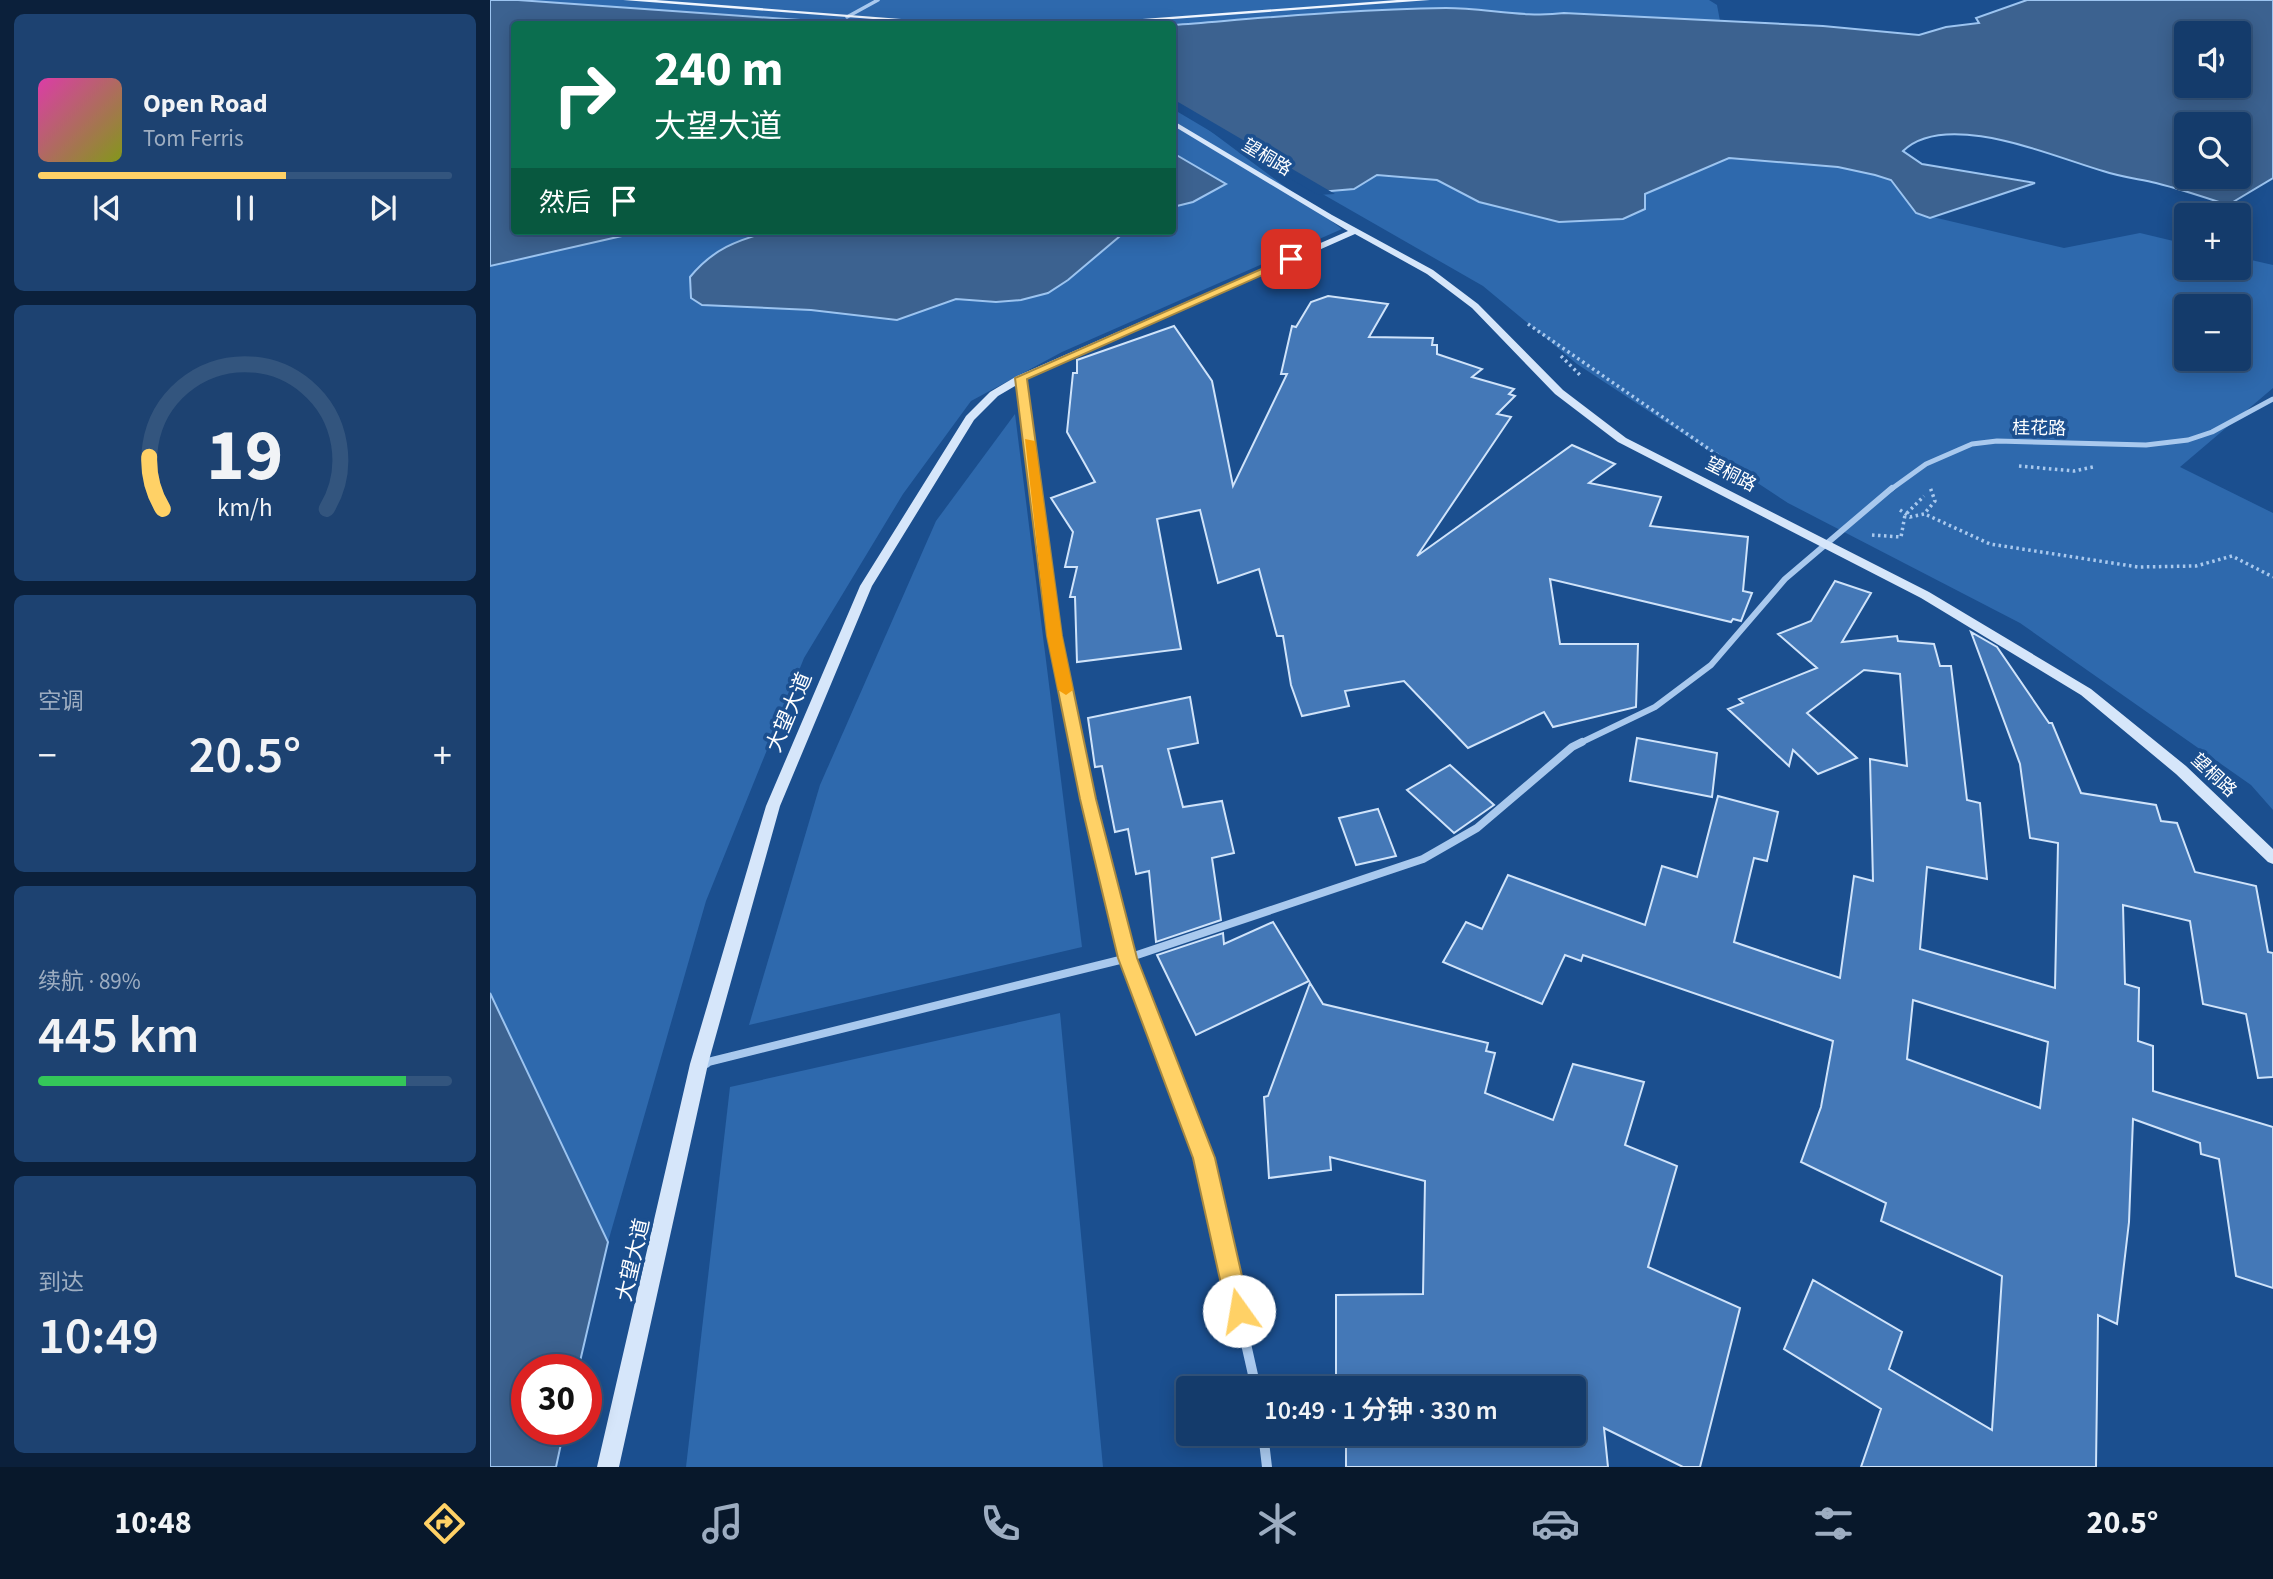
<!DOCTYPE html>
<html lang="zh">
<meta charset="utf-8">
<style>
:root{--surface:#143b6b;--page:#1d4271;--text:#f1f3f6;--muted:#9dadc1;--line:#33557e;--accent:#ffd166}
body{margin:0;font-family:"Source Sans 3","Noto Sans SC",sans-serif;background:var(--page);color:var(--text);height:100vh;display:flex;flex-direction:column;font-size:26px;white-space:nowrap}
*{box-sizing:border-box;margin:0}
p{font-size:23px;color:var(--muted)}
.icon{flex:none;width:38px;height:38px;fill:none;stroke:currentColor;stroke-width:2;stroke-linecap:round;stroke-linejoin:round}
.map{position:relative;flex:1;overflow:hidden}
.sheet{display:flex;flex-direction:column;gap:14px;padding:14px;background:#0b203b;width:490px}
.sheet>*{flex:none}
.banner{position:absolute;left:21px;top:21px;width:665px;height:214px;border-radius:7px;box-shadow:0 4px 18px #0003,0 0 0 2px var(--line);background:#0b6e4f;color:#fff;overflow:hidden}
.fabs{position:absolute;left:1684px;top:21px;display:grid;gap:14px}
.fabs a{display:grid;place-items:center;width:77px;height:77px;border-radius:7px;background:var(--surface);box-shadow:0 4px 18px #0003,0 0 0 2px var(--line);font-size:35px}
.speed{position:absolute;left:21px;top:1354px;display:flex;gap:14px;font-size:35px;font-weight:700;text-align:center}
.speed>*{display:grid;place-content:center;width:91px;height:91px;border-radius:50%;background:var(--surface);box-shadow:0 4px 18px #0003,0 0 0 2px var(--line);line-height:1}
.speed .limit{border:10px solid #d22;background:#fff;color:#111}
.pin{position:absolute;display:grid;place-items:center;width:60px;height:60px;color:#fff;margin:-30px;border-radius:14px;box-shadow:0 4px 10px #0006}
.me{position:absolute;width:77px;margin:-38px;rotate:347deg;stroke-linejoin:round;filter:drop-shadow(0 0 5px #0008)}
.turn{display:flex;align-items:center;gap:24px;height:147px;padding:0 28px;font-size:32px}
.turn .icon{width:91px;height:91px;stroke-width:2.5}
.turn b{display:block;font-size:49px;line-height:60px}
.then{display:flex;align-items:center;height:66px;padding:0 28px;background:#0003;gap:14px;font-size:26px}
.big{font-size:52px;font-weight:600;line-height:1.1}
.sheet .card{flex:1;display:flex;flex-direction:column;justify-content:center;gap:10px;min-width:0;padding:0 24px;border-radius:10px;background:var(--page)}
.sheet .dial{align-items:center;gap:0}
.dial svg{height:182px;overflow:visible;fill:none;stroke:var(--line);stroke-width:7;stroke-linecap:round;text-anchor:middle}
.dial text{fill:var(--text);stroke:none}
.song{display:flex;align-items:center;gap:21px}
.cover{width:84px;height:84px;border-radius:10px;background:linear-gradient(135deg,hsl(320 70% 55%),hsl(70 70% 35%))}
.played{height:7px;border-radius:4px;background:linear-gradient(90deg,var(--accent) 60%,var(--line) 60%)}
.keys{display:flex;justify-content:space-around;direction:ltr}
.heat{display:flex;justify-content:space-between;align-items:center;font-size:38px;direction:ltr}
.charge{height:10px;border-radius:5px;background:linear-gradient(90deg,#34c759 89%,var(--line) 0)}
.trip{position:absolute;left:686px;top:1376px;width:410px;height:70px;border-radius:7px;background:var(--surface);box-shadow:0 4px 18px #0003,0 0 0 2px var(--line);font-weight:600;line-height:70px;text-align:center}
.dock{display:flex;height:112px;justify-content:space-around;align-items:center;background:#08182b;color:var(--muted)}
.dock .icon{width:49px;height:49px}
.dock .current{color:var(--accent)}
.dock b{font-size:32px;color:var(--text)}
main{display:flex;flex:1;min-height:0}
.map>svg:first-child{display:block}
.green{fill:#2e69ad;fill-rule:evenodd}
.water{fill:#3c6290;stroke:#9cc4f0;stroke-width:2;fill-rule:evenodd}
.pier{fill:#1b4f8f}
.building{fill:#4478b7;stroke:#cfe3fa;stroke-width:2;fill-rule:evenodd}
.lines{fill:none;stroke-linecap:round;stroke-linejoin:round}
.path-far1{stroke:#a9c9ee;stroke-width:2;stroke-dasharray:2 2.5;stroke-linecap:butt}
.path{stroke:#a9c9ee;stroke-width:3.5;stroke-dasharray:2.5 3.5;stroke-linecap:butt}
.street-far4{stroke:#a9c9ee;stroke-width:3.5}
.street-far3{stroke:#a9c9ee;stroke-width:5}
.street-far2{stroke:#a9c9ee;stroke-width:6}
.street-far1{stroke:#a9c9ee;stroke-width:8}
.street{stroke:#a9c9ee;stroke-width:10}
.secondary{fill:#d6e6fa;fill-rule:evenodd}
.primary{fill:#f0f6ff;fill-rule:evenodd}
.route{fill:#ffd166;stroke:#a68842;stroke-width:2}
.slow{fill:#f59e0b}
.labels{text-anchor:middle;stroke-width:7;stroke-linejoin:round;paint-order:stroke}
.far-street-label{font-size:18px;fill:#fff;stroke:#1b4f8f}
.street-label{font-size:21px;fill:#fff;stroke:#1b4f8f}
</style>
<main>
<section class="sheet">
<div class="card">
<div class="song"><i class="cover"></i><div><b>Open Road</b><p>Tom Ferris</p></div></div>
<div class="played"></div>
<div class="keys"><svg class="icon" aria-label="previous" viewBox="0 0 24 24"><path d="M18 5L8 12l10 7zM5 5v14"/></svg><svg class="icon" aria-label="pause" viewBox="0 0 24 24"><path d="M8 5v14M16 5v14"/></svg><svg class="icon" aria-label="next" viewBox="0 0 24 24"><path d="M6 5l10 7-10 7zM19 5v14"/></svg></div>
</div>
<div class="card dial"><svg viewBox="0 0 100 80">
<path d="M14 69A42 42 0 1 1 86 69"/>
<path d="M14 69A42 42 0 0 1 8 46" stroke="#ffd166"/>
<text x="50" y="56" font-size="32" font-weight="700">19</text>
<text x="50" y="72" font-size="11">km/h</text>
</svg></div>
<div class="card"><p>空调</p>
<div class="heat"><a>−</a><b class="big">20.5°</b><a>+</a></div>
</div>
<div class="card"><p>续航 · 89%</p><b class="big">445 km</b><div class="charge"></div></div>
<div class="card"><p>到达</p><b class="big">10:49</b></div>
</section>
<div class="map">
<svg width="1783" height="1467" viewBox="0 0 1783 1467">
<rect width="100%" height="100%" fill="#1b4f8f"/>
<g class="green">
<path d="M31,0H1219L1227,5L1230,21L1074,13L1047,16L985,10L894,9L683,25L367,24Z"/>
<path d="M688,107L852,229L572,352L481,401L413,494L314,658L216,901L118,1242L0,993V265L148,231H682V109Z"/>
<path d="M1239,158L1348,167L1385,175L1401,180L1426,213L1574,248L1650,233L1696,244V268H1748V257L1783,265V388L1690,467L1783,513V810L1761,785L1530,623L1298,503L1087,364L993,286L829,192L864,189L887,175L947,180L989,202L1155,194ZM1696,306H1748V359H1696Z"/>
<path d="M525,414L592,947L259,1025L330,785L446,521Z"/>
<path d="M570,1013L613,1467H196L240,1087Z"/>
</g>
<g class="water">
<path d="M0,0H28L367,24H24V231H154L0,266Z"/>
<path d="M1537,0H1783V178L1738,205C1714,197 1690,189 1666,183C1649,179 1631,177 1613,171C1564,157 1456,109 1413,151L1432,164L1545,183L1440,218L1426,213L1401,180L1385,175L1348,167L1239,158L1155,194V209L1133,219L1069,222L989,202L947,180L887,175L864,189L829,192L688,108L683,112V25C773,18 865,9 956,8C996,8 1034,18 1074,13L1333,26L1429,35L1456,27L1489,23L1486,18ZM1696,33H1748V86H1696ZM1696,124H1748V177H1696Z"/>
<path d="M683,153L736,184L703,202L683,207Z"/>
<path d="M281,231H636L578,280L558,293L531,300L506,302L466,299L407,320L321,310L212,305L201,298L200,277C223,249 247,240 281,231Z"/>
<path d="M0,993L118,1242L88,1370H37V1430H74L66,1467H0Z"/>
</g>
<path class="pier" d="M683,99L845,194L828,195L688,112L682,115Z"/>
<g class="building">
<path d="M838,296L898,304L879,337L943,338L942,345H947V354L992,369L982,377L1024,389L1019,394L1025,396L1007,414L1021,417L927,556L1082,445L1125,464L1099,483L1171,497L1160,526L1258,537L1253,591L1262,593L1251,621L1243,619L1241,622L1060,579L1070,644H1148L1146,707L1063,727L1054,712L978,748L914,681L855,691L859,706L812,716L801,685L793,636H787L769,569L728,583L710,510L667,519L691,649L587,662L585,597H580L587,567H575L583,532L561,498L605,482L577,432L583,373H587V360L684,326L722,381L743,486L797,374H791L802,326L806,327L821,302Z"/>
<path d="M1345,581L1381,593L1352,642L1407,636L1408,641L1444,644L1450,666H1461L1477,800L1490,803L1497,879L1437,867L1430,949L1565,988L1568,843L1540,838L1530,764L1481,632L1507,647L1559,723H1562L1591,793L1666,805L1671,821L1687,823L1705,872L1766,886L1778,952L1783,953V1077L1768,1078L1756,1014L1713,1004L1700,921L1633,905L1635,984L1649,988L1648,1041L1663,1046V1091L1783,1127V1288L1746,1276L1729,1159L1711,1154L1710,1143L1643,1119L1639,1222L1627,1324L1608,1315L1606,1467H1371L1391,1409L1294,1349L1323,1280L1412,1332L1399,1369L1502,1430L1512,1276L1391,1221L1396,1203L1311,1162L1331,1107L1343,1041L1093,955L1091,961L1075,955L1052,1004L953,962L976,922L992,929L1018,875L1155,925L1172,866L1207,877L1228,796L1288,812L1277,861L1264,858L1244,942L1350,978L1364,876L1383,881L1380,759L1417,766L1410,674L1374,670L1317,713L1367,758L1328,774L1303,750L1299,766L1238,709L1253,703L1249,699L1327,668L1288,634L1321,621ZM1423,1000L1558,1042L1550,1108L1417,1059Z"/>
<path d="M700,697L708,743L678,749L693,807L732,801L744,853L722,858L731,920L666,942L659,871L646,874L638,829L625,832L612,766L605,767L598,718Z"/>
<path d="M1147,738L1227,753L1222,797L1140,781Z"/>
<path d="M960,765L1004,805L964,833L917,790Z"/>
<path d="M888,809L906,856L866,865L849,818Z"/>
<path d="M783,922L819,981L706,1035L667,955L733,933L734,944Z"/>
<path d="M820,983L833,1004L998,1043L996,1051L1005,1053L995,1093L1063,1120L1083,1064L1154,1082L1135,1145L1187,1166L1158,1267L1250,1308L1210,1467H1193L1114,1428L1118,1467H856V1433H1083V1388H856V1384H846V1295L933,1294L935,1181L840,1157L841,1170L779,1178L774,1097L778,1096Z"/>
</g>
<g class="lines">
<path class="path-far1" d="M494,20H569"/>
<g class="path">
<path d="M1038,324L1258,476"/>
<path d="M1071,356L1092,377"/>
<path d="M1529,466L1584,471L1603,467"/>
<path d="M1410,510L1420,517L1434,514L1445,501L1440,487"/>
<path d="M1437,515L1500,544L1648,567L1706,566L1742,556L1783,577"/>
<path d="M1382,535L1411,537L1415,515L1434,496"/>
</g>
<path class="street-far4" d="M357,17L388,0"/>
<g class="street-far3">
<path d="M531,378L546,490"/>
<path d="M1400,490L1436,464L1482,444L1507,441L1656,445L1698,440L1722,432L1783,399"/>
</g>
<g class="street-far2">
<path d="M545,488L565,636L587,744"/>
<path d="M1088,744L1165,707L1221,665L1295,579L1402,488"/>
</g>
<g class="street-far1">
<path d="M587,742L638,958L678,1064"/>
<path d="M210,1064L638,958L933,859L987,828L1082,747L1092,742"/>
</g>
<g class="street">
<path d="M678,1063L714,1158L766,1388"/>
<path d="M210,1064L216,1063"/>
<path d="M773,1433L777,1467"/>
</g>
<path class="secondary" d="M682,120L842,215L943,270L988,304L1073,390L1136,438L1439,592L1601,689L1696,766L1783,849V864L1778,862L1686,774L1591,695L1431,598L1128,442L1065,394L982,308L937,274L865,234L535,380L508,396L484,420L382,586L290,806L218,1064L129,1467H107L200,1064L276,806L370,586L476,416L500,392L527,376L858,231L682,125Z"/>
<g class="primary">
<path d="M133,0H166L476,24H448Z"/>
<path d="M907,0H940L615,24H586Z"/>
</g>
</g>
<path class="route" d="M801,256L804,261L537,379L572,636L606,799L647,958L725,1158L760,1311L757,1320L749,1323L740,1320L737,1311L703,1158L628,958L590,799L557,636L525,378Z"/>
<path class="slow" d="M535,439L545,441L572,636L583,690L576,695L568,690L557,636Z"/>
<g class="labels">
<g class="far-street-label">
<text transform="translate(777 157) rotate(31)" y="6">望桐路</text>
<text transform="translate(1549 428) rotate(1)" y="6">桂花路</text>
<text transform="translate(1241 474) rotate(27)" y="6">望桐路</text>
<text transform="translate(1724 775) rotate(43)" y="6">望桐路</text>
</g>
<g class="street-label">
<text transform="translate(299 712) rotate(-67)" y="7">大望大道</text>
<text transform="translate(143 1260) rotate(-77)" y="7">大望大道</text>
</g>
</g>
</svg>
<div class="fabs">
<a><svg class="icon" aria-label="sound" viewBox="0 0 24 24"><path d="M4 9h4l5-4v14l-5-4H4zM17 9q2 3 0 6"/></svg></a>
<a><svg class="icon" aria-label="search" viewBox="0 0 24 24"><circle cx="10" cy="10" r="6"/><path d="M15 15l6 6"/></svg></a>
<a>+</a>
<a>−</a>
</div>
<div class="speed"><div class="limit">30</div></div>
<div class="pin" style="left:801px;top:259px;background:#d93025"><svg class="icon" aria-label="arrive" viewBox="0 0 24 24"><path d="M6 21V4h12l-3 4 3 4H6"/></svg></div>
<svg class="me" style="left:749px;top:1311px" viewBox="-20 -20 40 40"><circle r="19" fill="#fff"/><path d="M0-13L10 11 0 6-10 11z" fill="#ffd166"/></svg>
<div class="trip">10:49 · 1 分钟 · 330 m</div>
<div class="banner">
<div class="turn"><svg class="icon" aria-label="right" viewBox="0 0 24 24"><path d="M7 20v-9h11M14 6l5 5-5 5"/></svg><div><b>240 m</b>大望大道</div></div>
<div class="then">然后<svg class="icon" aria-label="arrive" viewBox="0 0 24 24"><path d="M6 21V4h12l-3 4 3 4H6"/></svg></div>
</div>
</div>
</main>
<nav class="dock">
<b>10:48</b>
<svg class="icon current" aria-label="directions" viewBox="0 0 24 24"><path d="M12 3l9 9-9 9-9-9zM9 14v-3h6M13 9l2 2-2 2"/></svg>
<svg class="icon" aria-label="music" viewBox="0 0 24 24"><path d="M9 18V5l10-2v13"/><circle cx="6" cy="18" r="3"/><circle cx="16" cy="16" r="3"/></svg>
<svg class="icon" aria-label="phone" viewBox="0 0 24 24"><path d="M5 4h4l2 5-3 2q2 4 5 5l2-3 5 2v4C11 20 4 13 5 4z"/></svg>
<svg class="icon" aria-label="climate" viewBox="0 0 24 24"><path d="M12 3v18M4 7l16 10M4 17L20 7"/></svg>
<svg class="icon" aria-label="car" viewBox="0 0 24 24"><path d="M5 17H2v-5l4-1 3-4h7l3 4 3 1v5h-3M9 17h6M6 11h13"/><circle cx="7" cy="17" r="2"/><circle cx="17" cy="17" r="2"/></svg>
<svg class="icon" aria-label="filters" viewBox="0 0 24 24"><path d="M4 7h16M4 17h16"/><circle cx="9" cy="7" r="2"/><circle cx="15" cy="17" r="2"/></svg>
<b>20.5°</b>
</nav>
